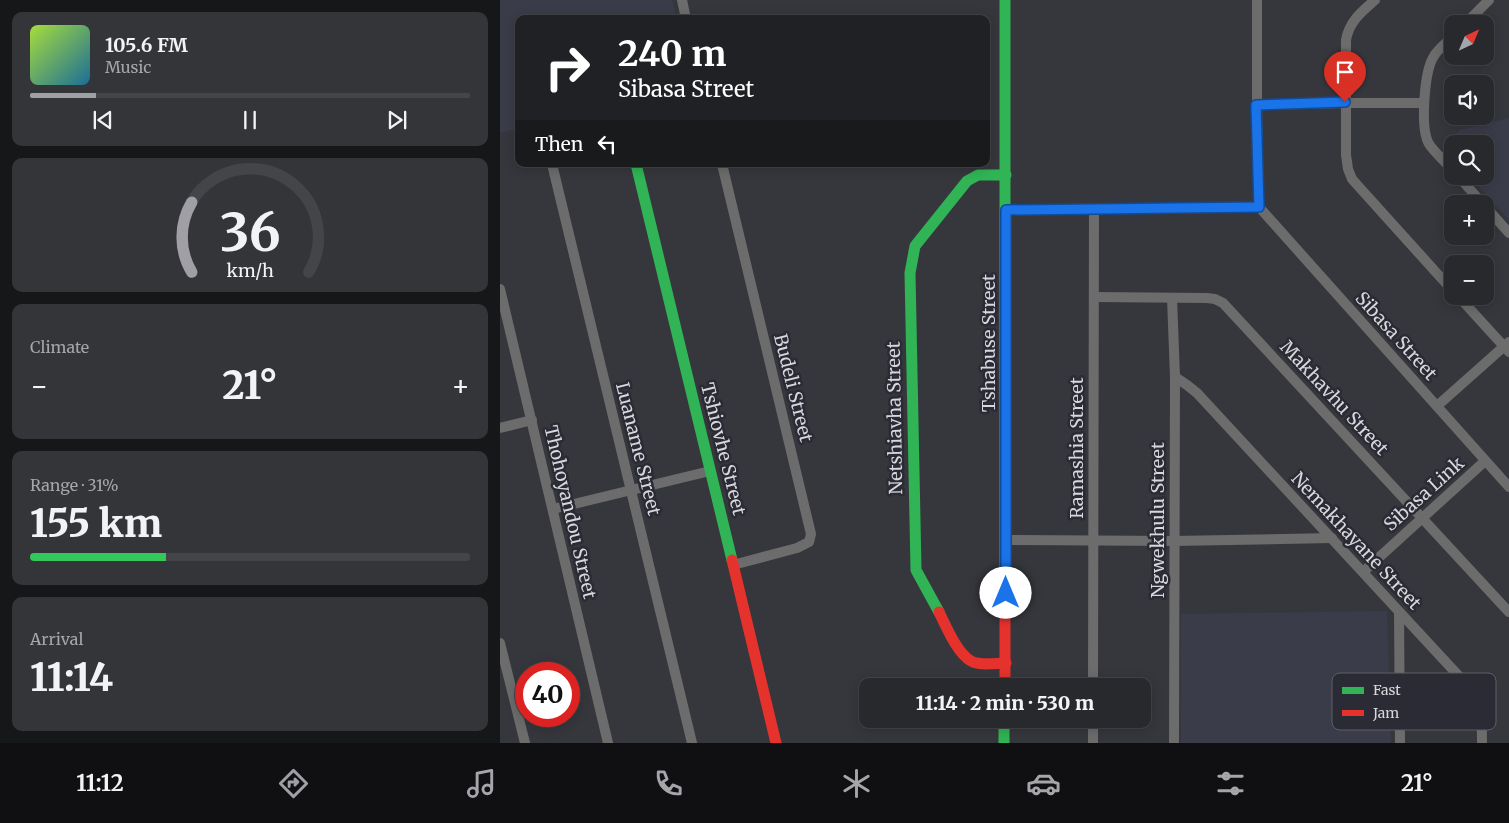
<!DOCTYPE html>
<meta charset="utf-8">
<style>
:root{--surface:#28292d;--page:#343539;--text:#f1f3f6;--muted:#a5a6aa;--line:#444549;--accent:#9f9fa5}
body{margin:0;font-family:Merriweather,serif;background:var(--page);color:var(--text);height:100vh;display:flex;flex-direction:column;font-size:19px;white-space:nowrap}
*{box-sizing:border-box;margin:0}
p{font-size:16px;color:var(--muted)}
.icon{flex:none;width:28px;height:28px;fill:none;stroke:currentColor;stroke-width:2;stroke-linecap:round;stroke-linejoin:round}
.map{position:relative;flex:1;overflow:hidden}
.panel{display:flex;flex-direction:column;gap:12px;padding:12px;background:#161719;width:500px}
.panel>*{flex:none}
.top-card{position:absolute;left:15px;top:15px;width:475px;height:152px;border-radius:10px;box-shadow:0 2px 12px #0003,0 0 0 1px var(--line);background:#202124;color:#fff;overflow:hidden}
.needle{width:32px;rotate:44deg}
.fabs{position:absolute;left:944px;top:15px;display:grid;gap:10px}
.fabs a{display:grid;place-items:center;width:50px;height:50px;border-radius:10px;background:var(--surface);box-shadow:0 2px 12px #0003,0 0 0 1px var(--line);font-size:25px}
.speed{position:absolute;left:15px;top:662px;display:flex;gap:10px;font-size:25px;font-weight:700;text-align:center}
.speed>*{display:grid;place-content:center;width:65px;height:65px;border-radius:50%;background:var(--surface);box-shadow:0 2px 12px #0003,0 0 0 1px var(--line);line-height:1}
.speed .limit{border:8px solid #d22;background:#fff;color:#111}
.pin{position:absolute;display:grid;place-items:center;width:42px;height:42px;color:#fff;margin:-51px -21px;border-radius:50% 50% 50% 0;rotate:-45deg;box-shadow:0 0 5px #0007}
.pin .icon{rotate:45deg}
.me{position:absolute;width:55px;margin:-28px;rotate:0deg;stroke-linejoin:round;filter:drop-shadow(0 0 4px #0008)}
.turn{display:flex;align-items:center;gap:18px;height:105px;padding:0 20px;font-size:22px}
.turn .icon{width:65px;height:65px;stroke-width:2.5}
.turn b{display:block;font-size:35px;line-height:42px}
.then{display:flex;align-items:center;height:48px;padding:0 20px;background:#0003;gap:10px;font-size:19px}
.big{font-size:38px;font-weight:800;line-height:1.1}
.panel .widget{flex:1;display:flex;flex-direction:column;justify-content:center;gap:8px;min-width:0;padding:0 18px;border-radius:10px;background:var(--page)}
.panel .dial{align-items:center;gap:0}
.dial svg{height:130px;overflow:visible;fill:none;stroke:var(--line);stroke-width:7;stroke-linecap:round;text-anchor:middle}
.dial text{fill:var(--text);stroke:none}
.song{display:flex;align-items:center;gap:15px}
.cover{width:60px;height:60px;border-radius:8px;background:linear-gradient(135deg,hsl(80 70% 55%),hsl(200 70% 35%))}
.played{height:5px;border-radius:2px;background:linear-gradient(90deg,var(--accent) 15%,var(--line) 15%)}
.keys{display:flex;justify-content:space-around;direction:ltr}
.heat{display:flex;justify-content:space-between;align-items:center;font-size:28px;direction:ltr}
.charge{height:8px;border-radius:4px;background:linear-gradient(90deg,#34c759 31%,var(--line) 0)}
.trip{position:absolute;left:359px;top:678px;width:292px;height:50px;border-radius:10px;background:var(--surface);box-shadow:0 2px 12px #0003,0 0 0 1px var(--line);font-weight:800;line-height:50px;text-align:center}
.tabs{display:flex;height:80px;justify-content:space-around;align-items:center;background:#101012;color:var(--muted)}
.tabs .icon{width:35px;height:35px}
.tabs .on{color:var(--accent)}
.tabs b{font-size:22px;color:var(--text)}
main{display:flex;flex:1;min-height:0}
.map>svg:first-child{display:block}
.built{fill:#3b3c4a}
.lines{fill:none;stroke-linecap:round;stroke-linejoin:round}
.street{stroke:#6d6c6c;stroke-width:10}
.fast{stroke:#30b455;stroke-width:11}
.jam{stroke:#e5322d;stroke-width:11}
.route-casing{stroke:#114b97;stroke-width:12}
.route{stroke:#1a73e8;stroke-width:9}
.labels{text-anchor:middle;stroke-width:5;stroke-linejoin:round;paint-order:stroke}
.street-label{font-size:18px;fill:#d7d7dd;stroke:#2a2b34}
.key{fill:#2a2b34;stroke:#5e5f67;stroke-width:1}
.key-label{font-size:14px;fill:#d7d7dd}
</style>
<main>
<section class="panel">
<div class="widget">
<div class="song"><i class="cover"></i><div><b>105.6 FM</b><p>Music</p></div></div>
<div class="played"></div>
<div class="keys"><svg class="icon" aria-label="previous" viewBox="0 0 24 24"><path d="M18 5L8 12l10 7zM5 5v14"/></svg><svg class="icon" aria-label="pause" viewBox="0 0 24 24"><path d="M8 5v14M16 5v14"/></svg><svg class="icon" aria-label="next" viewBox="0 0 24 24"><path d="M6 5l10 7-10 7zM19 5v14"/></svg></div>
</div>
<div class="widget dial"><svg viewBox="0 0 100 80">
<path d="M14 69A42 42 0 1 1 86 69"/>
<path d="M14 69A42 42 0 0 1 14 26" stroke="#9f9fa5"/>
<text x="50" y="56" font-size="32" font-weight="700">36</text>
<text x="50" y="72" font-size="11">km/h</text>
</svg></div>
<div class="widget"><p>Climate</p>
<div class="heat"><a>−</a><b class="big">21°</b><a>+</a></div>
</div>
<div class="widget"><p>Range · 31%</p><b class="big">155 km</b><div class="charge"></div></div>
<div class="widget"><p>Arrival</p><b class="big">11:14</b></div>
</section>
<div class="map">
<svg width="1009" height="743" viewBox="0 0 1009 743">
<rect width="100%" height="100%" fill="#36373c"/>
<g class="built">
<path d="M0,0H172L177,19H19V128L0,133Z"/>
<path d="M1009,118V220L969,176H985V144H952V159L941,146L960,130Z"/>
<path d="M887,611L891,743H681V614Z"/>
</g>
<g class="lines">
<g class="street">
<path d="M182,0L186,19"/>
<path d="M757,0V105L759,207L1009,487"/>
<path d="M875,0C861,12 849,22 846,40V155L848,169L852,179L860,188L952,290"/>
<path d="M965,24L989,0"/>
<path d="M952,37C946,43 938,49 934,56C924,71 920,129 929,144C935,153 945,161 952,170"/>
<path d="M757,105L845,103H924"/>
<path d="M52,164L192,743"/>
<path d="M222,164L311,534L309,542L297,548L233,565"/>
<path d="M958,176L983,204"/>
<path d="M985,206L1009,233"/>
<path d="M506,210L759,207"/>
<path d="M0,289L108,743"/>
<path d="M958,296L1009,352"/>
<path d="M594,297L707,298L715,299L723,303L1009,612"/>
<path d="M672,298L675,377L674,743"/>
<path d="M675,377L687,385L697,393L968,686C982,706 982,720 982,743"/>
<path d="M937,406L1009,342"/>
<path d="M0,428L32,420"/>
<path d="M53,509L210,471"/>
<path d="M506,540L674,541L832,538"/>
<path d="M863,572L985,461"/>
<path d="M899,612L900,743"/>
<path d="M0,643L25,743"/>
<path d="M593,686L594,210"/>
<path d="M593,743V719"/>
</g>
<g class="fast">
<path d="M505,0V570"/>
<path d="M136,164L232,560"/>
<path d="M439,612L416,570L410,273L415,246L467,181L478,175H506"/>
<path d="M504,719V743"/>
</g>
<g class="jam">
<path d="M232,560L276,743"/>
<path d="M505,570V686"/>
<path d="M439,612C446,626 457,653 471,661C480,666 496,663 506,663"/>
</g>
</g>
<g class="lines">
<g class="route-casing">
<path id="route" d="M506,593V210L759,207L756,105L845,102"/>
</g>
<use href="#route" class="route"/>
</g>
<g class="labels">
<g class="street-label">
<text transform="translate(896 336) rotate(48)" y="6">Sibasa Street</text>
<text transform="translate(489 343) rotate(-90)" y="6">Tshabuse Street</text>
<text transform="translate(293 388) rotate(76)" y="6">Budeli Street</text>
<text transform="translate(834 398) rotate(47)" y="6">Makhavhu Street</text>
<text transform="translate(395 418) rotate(-91)" y="6">Netshiavha Street</text>
<text transform="translate(577 448) rotate(-90)" y="6">Ramashia Street</text>
<text transform="translate(138 449) rotate(76)" y="6">Luaname Street</text>
<text transform="translate(223 449) rotate(76)" y="6">Tshiovhe Street</text>
<text transform="translate(924 494) rotate(-42)" y="6">Sibasa Link</text>
<text transform="translate(70 512) rotate(77)" y="6">Thohoyandou Street</text>
<text transform="translate(658 520) rotate(-90)" y="6">Ngwekhulu Street</text>
<text transform="translate(856 541) rotate(47)" y="6">Nemakhayane Street</text>
</g>
</g>
<rect x="832" y="673" width="164" height="57" rx="8" class="key"/>
<rect x="842" y="687" width="22" height="7" fill="#30b455"/>
<rect x="842" y="710" width="22" height="6" fill="#e5322d"/>
<g class="key-label">
<text x="873" y="695">Fast</text>
<text x="873" y="718">Jam</text>
</g>
</svg>
<div class="fabs">
<a><svg class="needle" viewBox="-14 -14 28 28"><path d="M0-13l5 13h-10z" fill="#e53935"/><path d="M0 13l5-13h-10z" fill="#a5a6aa"/></svg></a>
<a><svg class="icon" aria-label="sound" viewBox="0 0 24 24"><path d="M4 9h4l5-4v14l-5-4H4zM17 9q2 3 0 6"/></svg></a>
<a><svg class="icon" aria-label="search" viewBox="0 0 24 24"><circle cx="10" cy="10" r="6"/><path d="M15 15l6 6"/></svg></a>
<a>+</a>
<a>−</a>
</div>
<div class="speed"><div class="limit">40</div></div>
<div class="pin" style="left:845px;top:102px;background:#d93025"><svg class="icon" aria-label="arrive" viewBox="0 0 24 24"><path d="M6 21V4h12l-3 4 3 4H6"/></svg></div>
<svg class="me" style="left:506px;top:593px" viewBox="-20 -20 40 40"><circle r="19" fill="#fff"/><path d="M0-13L10 11 0 6-10 11z" fill="#1a73e8"/></svg>
<div class="trip">11:14 · 2 min · 530 m</div>
<div class="top-card">
<div class="turn"><svg class="icon" aria-label="right" viewBox="0 0 24 24"><path d="M7 20v-9h11M14 6l5 5-5 5"/></svg><div><b>240 m</b>Sibasa Street</div></div>
<div class="then">Then<svg class="icon" aria-label="left" viewBox="0 0 24 24"><path d="M17 20v-9H6M10 6l-5 5 5 5"/></svg></div>
</div>
</div>
</main>
<nav class="tabs">
<b>11:12</b>
<svg class="icon on" aria-label="directions" viewBox="0 0 24 24"><path d="M12 3l9 9-9 9-9-9zM9 14v-3h6M13 9l2 2-2 2"/></svg>
<svg class="icon" aria-label="music" viewBox="0 0 24 24"><path d="M9 18V5l10-2v13"/><circle cx="6" cy="18" r="3"/><circle cx="16" cy="16" r="3"/></svg>
<svg class="icon" aria-label="phone" viewBox="0 0 24 24"><path d="M5 4h4l2 5-3 2q2 4 5 5l2-3 5 2v4C11 20 4 13 5 4z"/></svg>
<svg class="icon" aria-label="climate" viewBox="0 0 24 24"><path d="M12 3v18M4 7l16 10M4 17L20 7"/></svg>
<svg class="icon" aria-label="car" viewBox="0 0 24 24"><path d="M5 17H2v-5l4-1 3-4h7l3 4 3 1v5h-3M9 17h6M6 11h13"/><circle cx="7" cy="17" r="2"/><circle cx="17" cy="17" r="2"/></svg>
<svg class="icon" aria-label="filters" viewBox="0 0 24 24"><path d="M4 7h16M4 17h16"/><circle cx="9" cy="7" r="2"/><circle cx="15" cy="17" r="2"/></svg>
<b>21°</b>
</nav>
